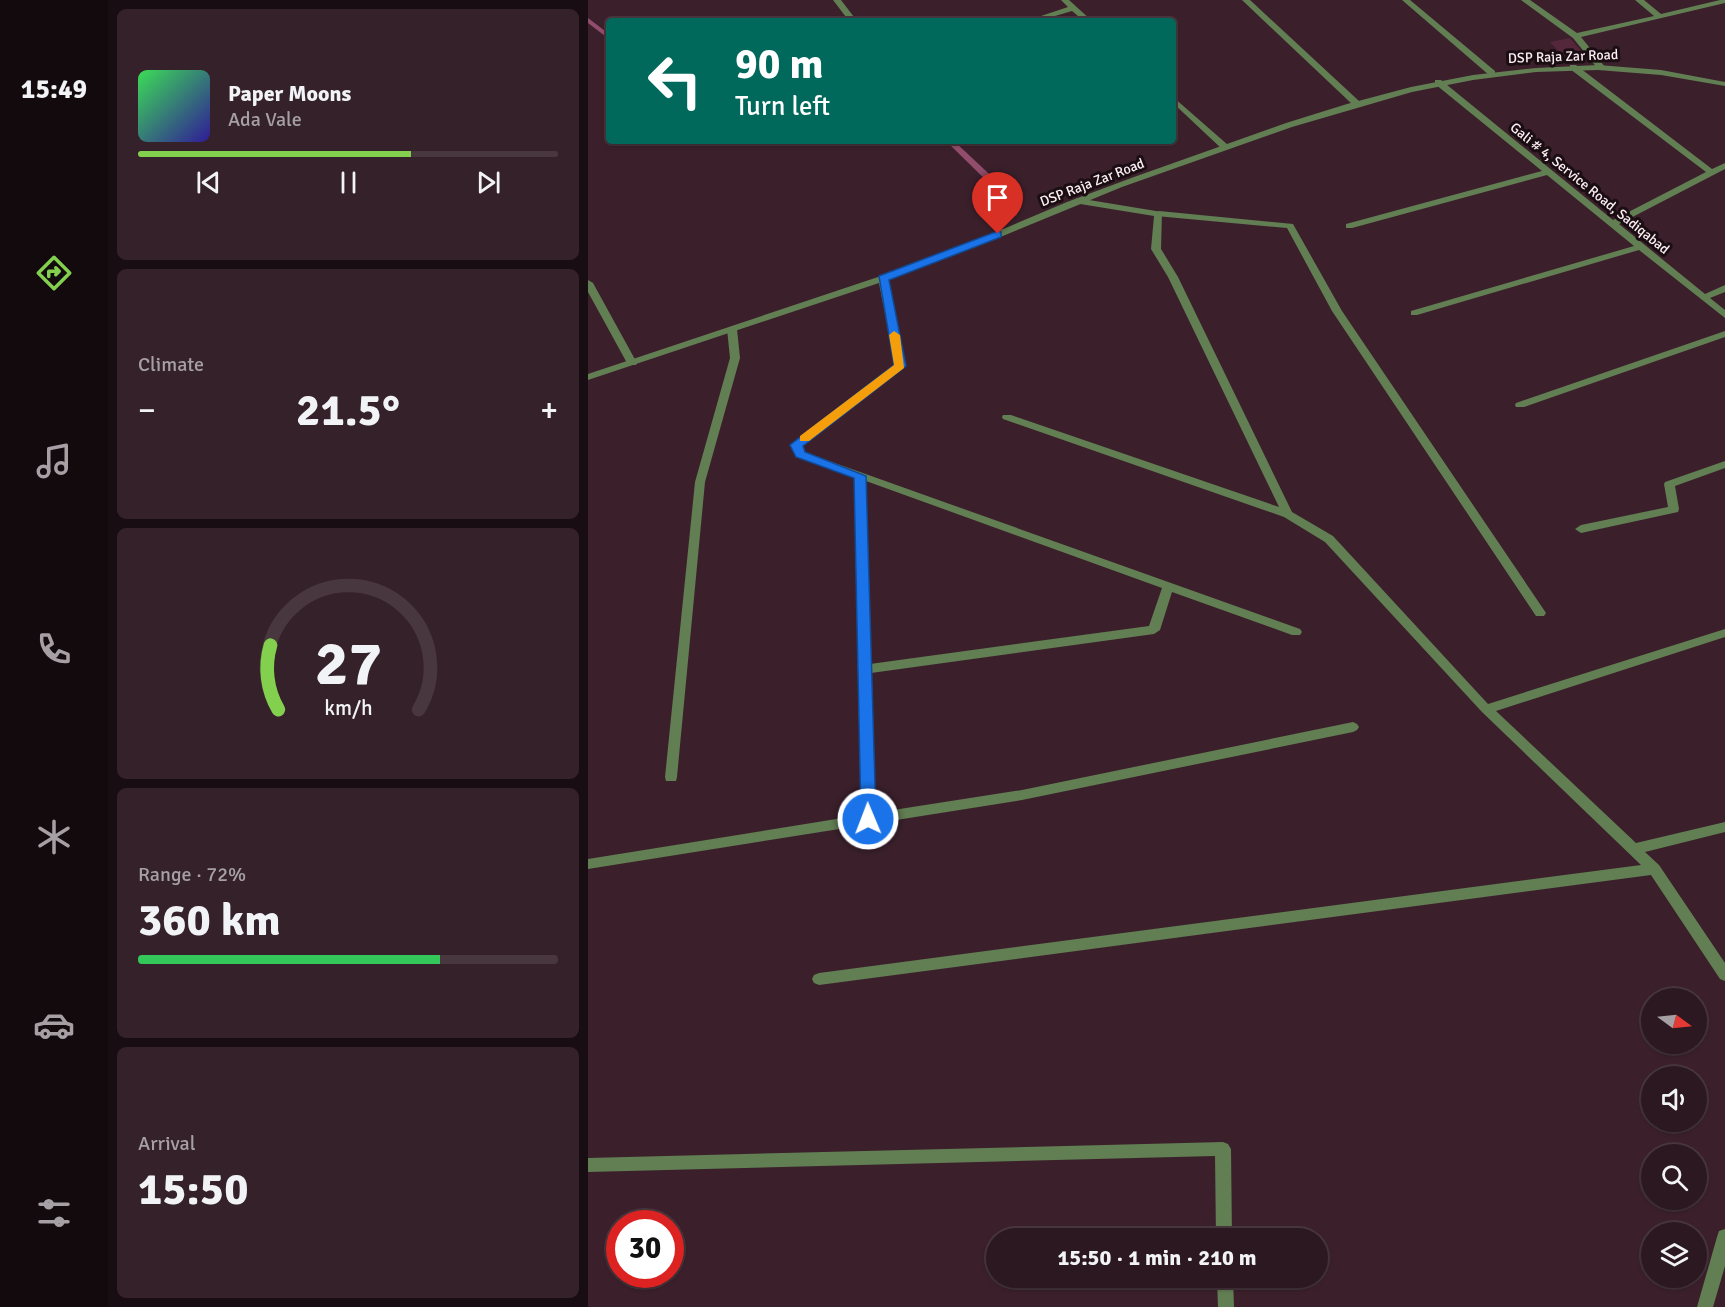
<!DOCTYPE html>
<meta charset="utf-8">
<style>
:root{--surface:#2c1820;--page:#342129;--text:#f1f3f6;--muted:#a6a0a5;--line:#48373e;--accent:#83d04f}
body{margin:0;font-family:Signika,sans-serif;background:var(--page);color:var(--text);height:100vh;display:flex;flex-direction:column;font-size:22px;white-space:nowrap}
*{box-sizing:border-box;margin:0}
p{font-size:20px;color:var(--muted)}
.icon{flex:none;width:33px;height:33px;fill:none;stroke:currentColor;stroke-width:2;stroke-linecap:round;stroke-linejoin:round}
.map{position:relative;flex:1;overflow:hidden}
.sheet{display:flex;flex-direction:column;gap:9px;padding:9px;background:#180d12;width:480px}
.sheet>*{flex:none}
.hud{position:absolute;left:18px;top:18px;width:570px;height:126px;border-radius:6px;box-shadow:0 2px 4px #0004,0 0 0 2px var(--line);background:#00695c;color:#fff;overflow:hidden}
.needle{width:39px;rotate:105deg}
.fabs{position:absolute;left:1053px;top:988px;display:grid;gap:12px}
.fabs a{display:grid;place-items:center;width:66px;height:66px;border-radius:50%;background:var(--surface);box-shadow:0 2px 4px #0004,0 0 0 2px var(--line);font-size:30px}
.speed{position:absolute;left:18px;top:1210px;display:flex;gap:12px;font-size:30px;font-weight:700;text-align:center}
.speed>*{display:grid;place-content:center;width:78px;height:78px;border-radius:50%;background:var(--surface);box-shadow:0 2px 4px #0004,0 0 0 2px var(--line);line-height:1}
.speed .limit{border:9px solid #d22;background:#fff;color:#111}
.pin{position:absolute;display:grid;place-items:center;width:51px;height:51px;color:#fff;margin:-62px -26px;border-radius:50% 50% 50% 0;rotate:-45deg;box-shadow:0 0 6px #0007}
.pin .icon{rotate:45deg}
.me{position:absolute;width:66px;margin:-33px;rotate:359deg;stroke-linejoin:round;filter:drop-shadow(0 0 4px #0008)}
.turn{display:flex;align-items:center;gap:21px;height:126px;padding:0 30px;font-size:27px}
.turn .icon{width:78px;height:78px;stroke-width:2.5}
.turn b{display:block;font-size:42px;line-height:51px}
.big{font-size:45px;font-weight:800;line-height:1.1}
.sheet .tile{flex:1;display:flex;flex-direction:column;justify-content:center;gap:9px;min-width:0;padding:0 21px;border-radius:9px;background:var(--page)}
.sheet .dial{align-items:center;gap:0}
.dial svg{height:156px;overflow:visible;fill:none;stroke:var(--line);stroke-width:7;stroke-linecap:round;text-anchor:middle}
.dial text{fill:var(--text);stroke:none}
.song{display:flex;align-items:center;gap:18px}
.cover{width:72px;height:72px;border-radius:9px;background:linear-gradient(135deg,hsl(130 70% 55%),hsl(250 70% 35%))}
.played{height:6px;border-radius:3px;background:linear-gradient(90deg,var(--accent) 65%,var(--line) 65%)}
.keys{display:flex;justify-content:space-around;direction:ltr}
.heat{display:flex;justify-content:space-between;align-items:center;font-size:33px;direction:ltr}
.charge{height:9px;border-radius:4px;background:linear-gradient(90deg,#34c759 72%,var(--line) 0)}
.trip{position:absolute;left:398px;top:1228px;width:342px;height:60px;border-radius:30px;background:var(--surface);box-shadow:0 2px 4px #0004,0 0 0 2px var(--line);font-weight:800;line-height:60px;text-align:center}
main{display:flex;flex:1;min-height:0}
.tab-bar{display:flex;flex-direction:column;width:108px;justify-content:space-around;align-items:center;background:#120a0d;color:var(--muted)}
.tab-bar .icon{width:42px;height:42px}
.tab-bar .current{color:var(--accent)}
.tab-bar b{font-size:27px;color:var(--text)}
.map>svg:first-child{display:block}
.green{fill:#54273b}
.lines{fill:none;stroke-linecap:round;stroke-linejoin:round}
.stream{fill:#914d6b;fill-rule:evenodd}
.service{fill:#627e53;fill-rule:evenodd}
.minor{fill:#627e53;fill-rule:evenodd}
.tertiary{fill:#627e53;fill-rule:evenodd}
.route{fill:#1a73e8;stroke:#114b97;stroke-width:1.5}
.slow{fill:#f59e0b}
.labels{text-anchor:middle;stroke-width:6;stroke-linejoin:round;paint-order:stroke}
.far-street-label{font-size:14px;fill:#feeff4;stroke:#1a0e13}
</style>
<main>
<nav class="tab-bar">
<b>15:49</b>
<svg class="icon current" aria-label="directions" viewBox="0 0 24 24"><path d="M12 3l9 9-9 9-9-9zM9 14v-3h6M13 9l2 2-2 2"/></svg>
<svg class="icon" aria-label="music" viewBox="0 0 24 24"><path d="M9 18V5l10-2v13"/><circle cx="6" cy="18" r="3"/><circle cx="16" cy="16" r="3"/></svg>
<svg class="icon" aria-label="phone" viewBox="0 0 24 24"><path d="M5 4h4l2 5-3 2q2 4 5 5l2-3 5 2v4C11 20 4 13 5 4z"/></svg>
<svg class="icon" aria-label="climate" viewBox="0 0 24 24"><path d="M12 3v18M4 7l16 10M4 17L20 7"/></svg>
<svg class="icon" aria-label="car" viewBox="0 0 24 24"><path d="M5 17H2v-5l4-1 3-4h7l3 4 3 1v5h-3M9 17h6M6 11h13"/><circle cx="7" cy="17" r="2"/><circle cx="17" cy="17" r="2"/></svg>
<svg class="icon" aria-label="filters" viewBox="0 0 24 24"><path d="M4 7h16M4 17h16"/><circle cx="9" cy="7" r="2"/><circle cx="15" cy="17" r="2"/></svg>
</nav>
<section class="sheet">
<div class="tile">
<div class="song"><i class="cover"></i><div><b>Paper Moons</b><p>Ada Vale</p></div></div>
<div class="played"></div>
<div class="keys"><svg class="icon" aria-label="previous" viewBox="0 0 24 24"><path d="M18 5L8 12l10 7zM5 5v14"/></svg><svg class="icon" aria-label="pause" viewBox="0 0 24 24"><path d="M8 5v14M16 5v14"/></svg><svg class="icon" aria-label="next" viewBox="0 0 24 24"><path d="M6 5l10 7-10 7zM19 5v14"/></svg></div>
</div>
<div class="tile"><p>Climate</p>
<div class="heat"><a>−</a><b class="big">21.5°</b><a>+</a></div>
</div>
<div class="tile dial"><svg viewBox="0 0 100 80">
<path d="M14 69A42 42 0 1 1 86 69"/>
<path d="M14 69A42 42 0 0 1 10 36" stroke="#83d04f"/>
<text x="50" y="56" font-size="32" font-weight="700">27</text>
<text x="50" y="72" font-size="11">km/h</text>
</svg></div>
<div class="tile"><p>Range · 72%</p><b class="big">360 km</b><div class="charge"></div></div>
<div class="tile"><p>Arrival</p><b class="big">15:50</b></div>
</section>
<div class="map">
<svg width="1137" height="1307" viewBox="0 0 1137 1307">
<rect width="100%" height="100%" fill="#3b202b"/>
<path class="green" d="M982,38L997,56L977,58L962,42Z"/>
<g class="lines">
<g class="stream">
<path d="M0,18L21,34V39L0,23Z"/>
<path d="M358,141H366L415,187V191H409Z"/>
</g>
<path class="service" d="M571,211L705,224L754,311L956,610L958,613L956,616H948L744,311L699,228L568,216L567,214Z"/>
<g class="minor">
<path d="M245,0H253L269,21H261Z"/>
<path d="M473,0H481L504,21H496L484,11L450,21H438L480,7Z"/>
<path d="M654,0H662L771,101V105H765Z"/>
<path d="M814,0H822L907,71V75H901Z"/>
<path d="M933,0H942L989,33L1066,16L1047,0H1056L1073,14L1132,0H1137V3L993,37L1017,67L1013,69H1010L985,38Z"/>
<path d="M982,65H988L1124,169L1137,163V169L1031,224L1117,294L1137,285V292L1122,298L1137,310V318L1051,250L829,315H823V311L1046,246L959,175L764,228H758V224L954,171L847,84V80H853L1025,220L1118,172L982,69Z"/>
<path d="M585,97L640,145V149H634L585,103Z"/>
<path d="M489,198L574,212L573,249L590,277L704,512L745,536L900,704L1137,629V637L908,711L1048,843L1137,822V832L1057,852L1071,865L1137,963V981L1132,979L1063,875L231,985L226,983L224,979L226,975L231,973L1053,865L894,712L737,542L696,517L415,419L414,417L415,415H423L691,507L580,277L563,249L566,216L486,203L485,201Z"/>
<path d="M295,275L300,278L317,366L214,446L216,452L712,629L714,632L712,635H704L584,592L572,630L566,634L283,673L286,813L434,790L765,722L769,724L771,727L769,730L765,732L434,800L0,869V859L273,815L267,477L208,456L203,445L307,365L290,278ZM278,481L574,588L561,626L282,664Z"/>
<path d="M0,280L5,283L49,363L48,365H40L39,363L0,292Z"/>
<path d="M144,326L149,329L152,358L117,482L89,777L88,781H78L77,777L107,482L142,358L139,329Z"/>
<path d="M1137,331V337L936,407H928L927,405L928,403Z"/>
<path d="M1137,461V468L1087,486L1091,509L1090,512L993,533L987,529L993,525L1080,507L1076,484L1077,482Z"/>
<path d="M635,1142L640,1144L643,1149L644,1239H628L627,1156L0,1172V1158Z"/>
<path d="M1137,1229V1266L1125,1307H1109L1129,1237L1131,1231Z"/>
<path d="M629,1278H645L646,1307H630Z"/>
</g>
<path class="tertiary" d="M1010,65L1073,70L1137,82V86L1073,75L1010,70L948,72L885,80L824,92L704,127L534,187L393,245L303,279L0,380V374L296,275L387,241L479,202L546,177L698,123L759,104L823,87L885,75L948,68Z"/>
</g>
<path class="route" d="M410,231L413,232V237L301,280L318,366L215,446L217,452L278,476L288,819L280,825L273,819L266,478L208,457L202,445L306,365L291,276Z"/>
<path class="slow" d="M306,331L312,335L316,368L221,441H212V436L306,365L301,335Z"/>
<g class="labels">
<g class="far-street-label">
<text transform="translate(975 56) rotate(-2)" y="5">DSP Raja Zar Road</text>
<text transform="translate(504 182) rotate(-21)" y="5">DSP Raja Zar Road</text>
<text transform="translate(1002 188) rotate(39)" y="5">Gali # 4, Service Road, Sadiqabad</text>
</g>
</g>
</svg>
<div class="fabs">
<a><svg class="needle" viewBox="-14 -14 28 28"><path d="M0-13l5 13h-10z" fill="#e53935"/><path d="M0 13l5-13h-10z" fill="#a6a0a5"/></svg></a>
<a><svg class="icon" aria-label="sound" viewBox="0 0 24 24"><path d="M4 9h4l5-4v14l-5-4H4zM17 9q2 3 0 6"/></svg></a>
<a><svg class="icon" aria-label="search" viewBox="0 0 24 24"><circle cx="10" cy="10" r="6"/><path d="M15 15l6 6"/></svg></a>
<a><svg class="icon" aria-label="layers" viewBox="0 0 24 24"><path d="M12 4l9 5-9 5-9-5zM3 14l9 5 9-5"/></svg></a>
</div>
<div class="speed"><div class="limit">30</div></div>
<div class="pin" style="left:410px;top:234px;background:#d93025"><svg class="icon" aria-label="arrive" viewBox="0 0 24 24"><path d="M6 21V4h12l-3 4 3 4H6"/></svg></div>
<svg class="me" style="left:280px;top:819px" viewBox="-20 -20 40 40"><circle r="17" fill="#1a73e8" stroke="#fff" stroke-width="3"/><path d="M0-11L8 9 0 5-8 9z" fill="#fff"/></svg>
<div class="trip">15:50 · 1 min · 210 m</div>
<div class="hud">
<div class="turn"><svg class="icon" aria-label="left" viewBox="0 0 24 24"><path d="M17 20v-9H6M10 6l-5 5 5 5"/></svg><div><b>90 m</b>Turn left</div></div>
</div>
</div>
</main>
